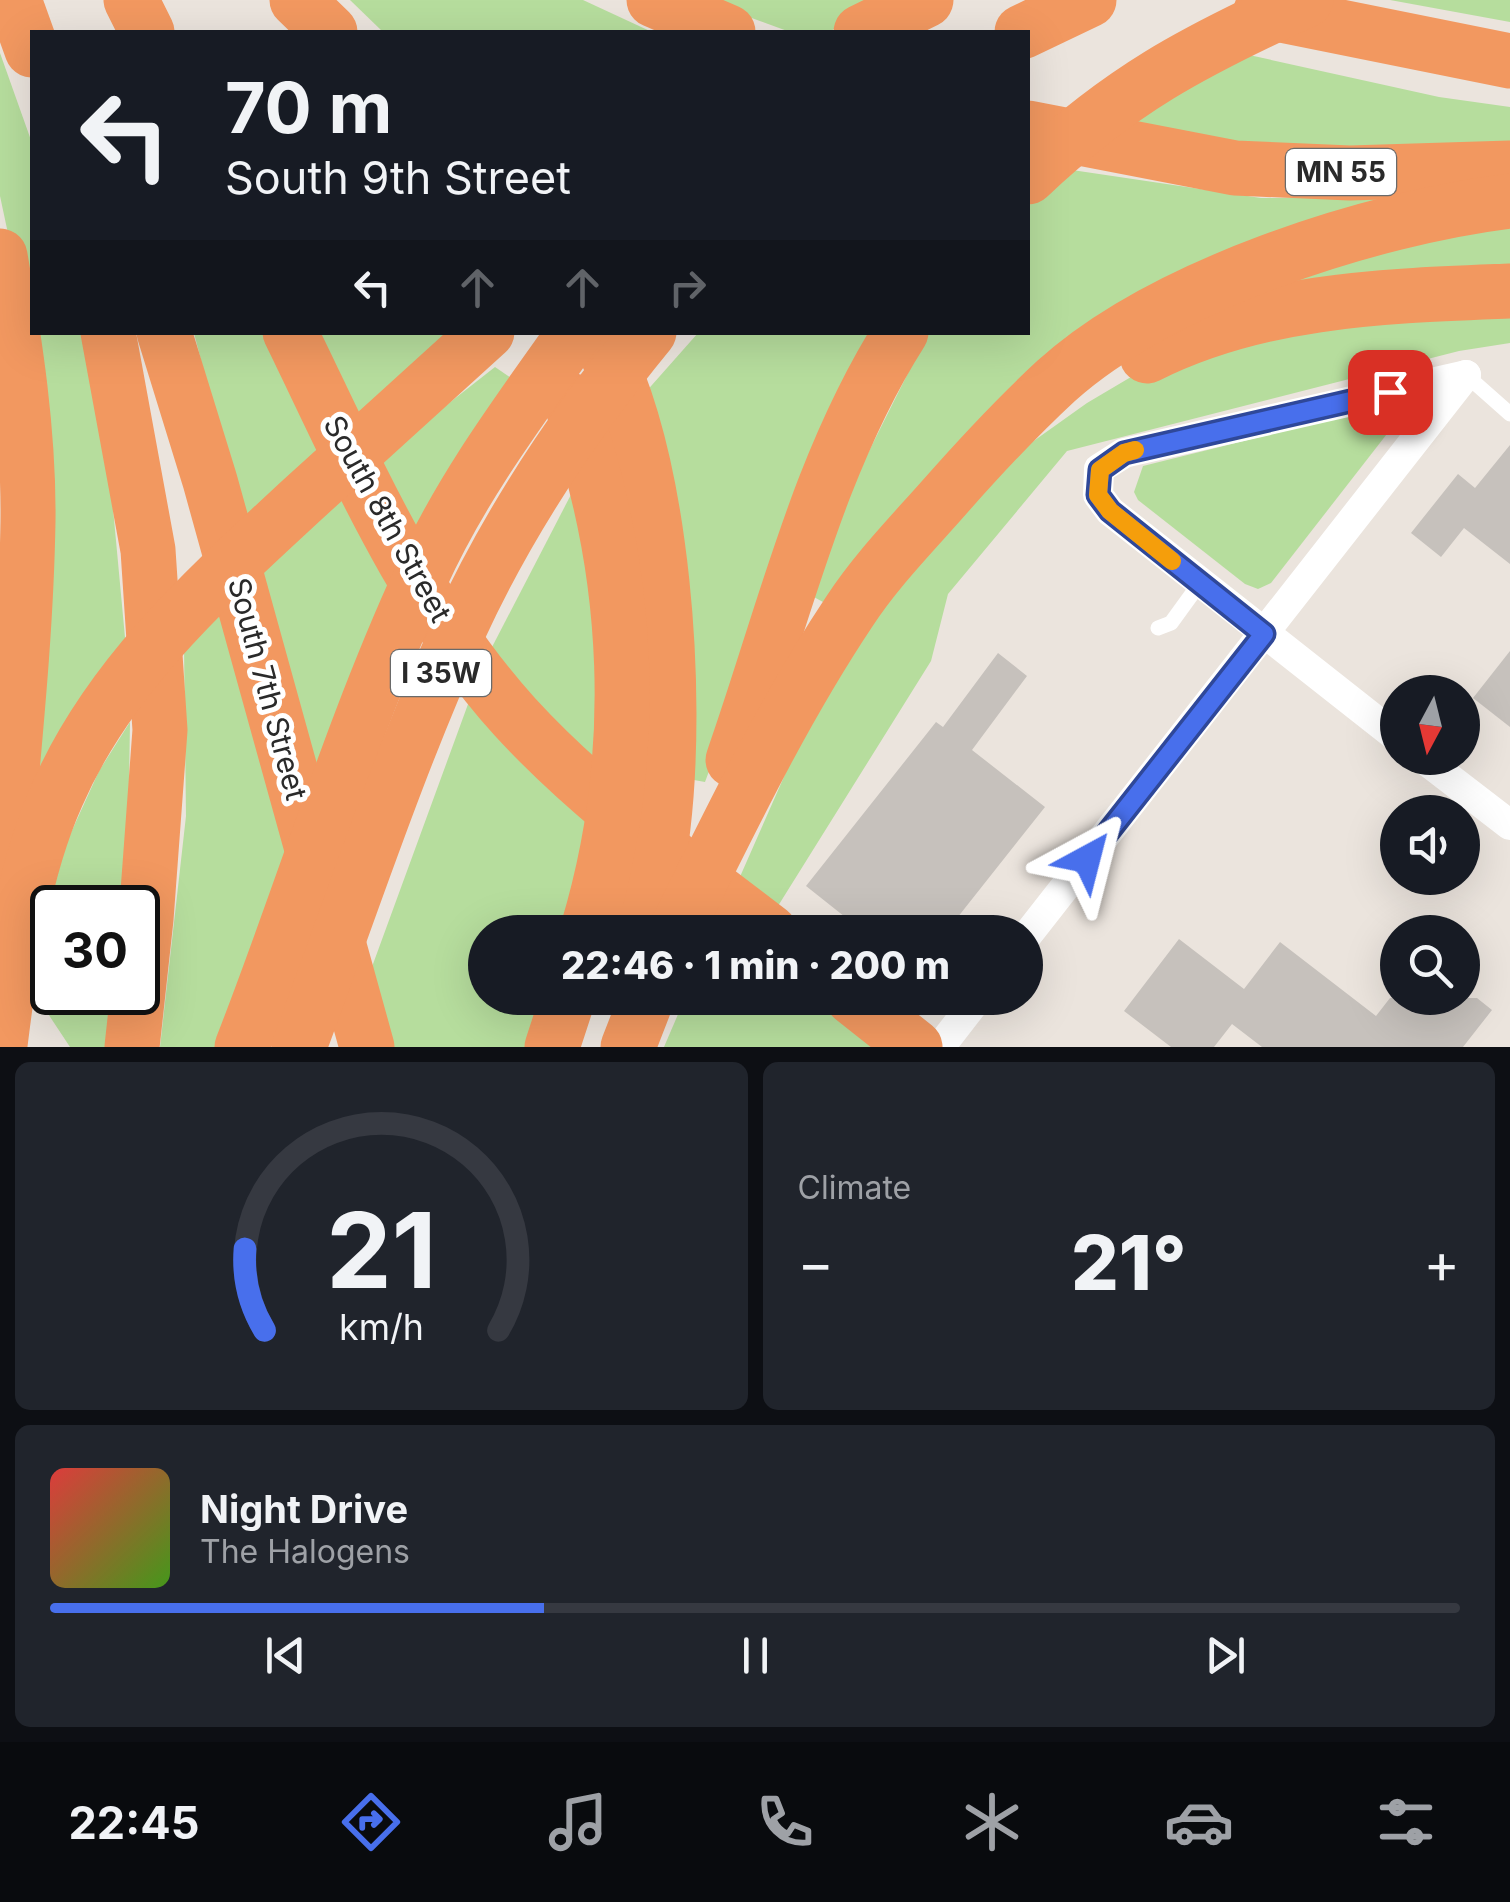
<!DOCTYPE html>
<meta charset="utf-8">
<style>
:root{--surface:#171b24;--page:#20242c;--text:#f1f3f6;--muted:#9ea1a6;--line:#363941;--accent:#486fec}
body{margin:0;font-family:Inter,sans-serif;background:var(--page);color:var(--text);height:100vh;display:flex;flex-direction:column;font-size:38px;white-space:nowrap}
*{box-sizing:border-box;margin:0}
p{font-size:32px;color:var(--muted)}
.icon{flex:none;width:55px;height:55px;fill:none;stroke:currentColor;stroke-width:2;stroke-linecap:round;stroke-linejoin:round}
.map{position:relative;height:1047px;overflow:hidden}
.details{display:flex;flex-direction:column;gap:15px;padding:15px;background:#0d0f14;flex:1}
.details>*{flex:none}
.guide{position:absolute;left:30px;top:30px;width:1000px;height:305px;border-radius:0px;box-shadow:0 10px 40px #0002;background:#171b24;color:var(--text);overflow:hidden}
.needle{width:65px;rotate:187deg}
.buttons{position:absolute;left:1380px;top:675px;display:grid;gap:20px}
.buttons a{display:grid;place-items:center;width:100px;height:100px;border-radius:50%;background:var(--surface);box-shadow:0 10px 40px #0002;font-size:50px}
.speed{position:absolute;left:30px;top:885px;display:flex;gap:20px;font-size:50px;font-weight:700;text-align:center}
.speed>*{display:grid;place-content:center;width:130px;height:130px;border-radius:50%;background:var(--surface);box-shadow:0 10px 40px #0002;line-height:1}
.speed .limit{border:5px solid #111;border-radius:15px;background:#fff;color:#111}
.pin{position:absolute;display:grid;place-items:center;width:85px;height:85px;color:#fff;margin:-42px;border-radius:20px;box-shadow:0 5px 15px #0006}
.me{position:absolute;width:110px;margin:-55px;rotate:38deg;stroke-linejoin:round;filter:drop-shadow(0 0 8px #0008)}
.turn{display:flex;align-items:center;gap:35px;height:210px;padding:0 30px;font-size:45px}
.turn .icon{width:130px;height:130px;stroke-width:2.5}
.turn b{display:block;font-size:70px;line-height:85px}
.lanes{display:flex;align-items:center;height:95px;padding:0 30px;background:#0003;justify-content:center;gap:50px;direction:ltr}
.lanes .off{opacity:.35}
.big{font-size:75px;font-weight:800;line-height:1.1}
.details .card{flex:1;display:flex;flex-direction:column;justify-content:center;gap:15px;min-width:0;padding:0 35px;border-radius:15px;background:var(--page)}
.details .dial{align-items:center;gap:0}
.dial svg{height:260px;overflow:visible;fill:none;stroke:var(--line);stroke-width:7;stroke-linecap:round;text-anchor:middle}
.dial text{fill:var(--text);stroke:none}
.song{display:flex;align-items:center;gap:30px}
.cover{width:120px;height:120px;border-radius:15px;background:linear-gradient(135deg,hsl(0 70% 55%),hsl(100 70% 35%))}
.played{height:10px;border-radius:5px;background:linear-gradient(90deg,var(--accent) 35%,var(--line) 35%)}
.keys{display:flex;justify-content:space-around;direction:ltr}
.heat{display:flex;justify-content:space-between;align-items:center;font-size:55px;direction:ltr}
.details .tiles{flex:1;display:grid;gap:15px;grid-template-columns:1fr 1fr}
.card:last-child{grid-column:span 2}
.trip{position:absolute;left:468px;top:915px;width:575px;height:100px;border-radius:50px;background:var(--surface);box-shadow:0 10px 40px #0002;font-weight:800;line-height:100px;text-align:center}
.menu{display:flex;height:160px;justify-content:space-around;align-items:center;background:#090b0e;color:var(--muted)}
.menu .icon{width:70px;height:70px}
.menu .current{color:var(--accent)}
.menu b{font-size:45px;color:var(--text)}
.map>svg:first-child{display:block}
.green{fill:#b6dd9d}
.building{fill:#c6c1bc}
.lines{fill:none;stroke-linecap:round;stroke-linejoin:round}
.lane{stroke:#fff;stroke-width:15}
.street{stroke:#fff;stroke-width:30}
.highway{stroke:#f29860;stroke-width:55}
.route-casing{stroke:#2f4899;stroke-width:25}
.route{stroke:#486fec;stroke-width:18}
.slow{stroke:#f59e0b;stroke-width:18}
.labels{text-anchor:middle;stroke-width:10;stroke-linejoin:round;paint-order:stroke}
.shield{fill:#fff;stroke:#6a6a6a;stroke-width:2.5}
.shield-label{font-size:28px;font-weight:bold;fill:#2a2a2a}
.street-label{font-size:30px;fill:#2a2a2a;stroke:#fff}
</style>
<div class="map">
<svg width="1510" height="1047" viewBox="0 0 1510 1047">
<rect width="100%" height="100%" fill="#ebe4dd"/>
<g class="green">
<path d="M350,0H583L652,32H383Z"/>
<path d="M702,0H883L829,32H790Z"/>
<path d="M1390,0H1510V22Z"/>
<path d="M0,53L32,143V332L85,333L111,487L127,659L24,854L25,313L0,196Z"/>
<path d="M1240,53L1439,97L1510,107V159L1334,157L1126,124Z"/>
<path d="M1072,170L1261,198L1395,197L1211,276L823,602L812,596L842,505L928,333L1028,332V206Z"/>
<path d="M1510,218V274L1233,307L1326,255Z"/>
<path d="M1510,305V343L1459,351L1067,451L948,594L931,661L778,906L739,879L798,745L888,594L1021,450L1087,403L1158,361L1234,333Z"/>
<path d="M194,333H271L329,457L245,531Z"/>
<path d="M317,333H468L364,426Z"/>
<path d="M698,333H889L806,509L705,782L694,780L644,394Z"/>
<path d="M495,367L511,378L417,535L379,458Z"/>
<path d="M1373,409L1383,410L1393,416L1390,430L1271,583L1258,589L1245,584L1138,500L1134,492L1143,466Z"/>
<path d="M577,483L603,591L607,772L559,729L491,649Z"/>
<path d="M344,492L392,582L315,787L256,572Z"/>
<path d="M219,609L288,853L217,1047H160L186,816L184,646Z"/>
<path d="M471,696L596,828L576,932H485V998H556L540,1047H391L369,975Z"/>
<path d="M130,722L127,907L52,908V992L120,993L114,1047H70L27,982L64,848L99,771Z"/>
<path d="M685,998H814L878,1047H664Z"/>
</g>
<g class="building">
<path d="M1510,445V564L1464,528L1441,557L1411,533L1458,474L1475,488Z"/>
<path d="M1510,651V727L1473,698Z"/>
<path d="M998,653L1027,676L972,750L1045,807L946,932H864L806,886L936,722L943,727Z"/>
<path d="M1179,939L1244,989L1280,942L1376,1016L1390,998H1477L1492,1010L1463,1047H1262L1232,1024L1214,1047H1171L1124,1011Z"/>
</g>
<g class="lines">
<g class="lane">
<path d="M1466,375L1510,414"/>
<path d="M1158,628L1171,623L1200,583"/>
</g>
<g class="street">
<path d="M1398,738L1110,511L1098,495L1099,469L1124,453L1466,375"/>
<path d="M1423,758L1510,825"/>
<path d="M1025,938L1466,375"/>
<path d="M940,1047L978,998"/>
</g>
<g class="highway">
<path d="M14,0L32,50"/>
<path d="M131,0L147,32"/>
<path d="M297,0L330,32"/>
<path d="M654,0L728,32"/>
<path d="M1261,11L1510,61"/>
<path d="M861,32L926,0"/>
<path d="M1022,32L1089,0"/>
<path d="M1028,128L1235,168L1350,173L1510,168"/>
<path d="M1028,177C1120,90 1192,52 1306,0"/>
<path d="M0,256C15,343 29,432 28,521C26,646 11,771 1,895"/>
<path d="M108,332L148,550L160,730L146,919L132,1047"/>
<path d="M164,332L210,481L367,1047"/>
<path d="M290,332C355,465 414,606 515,717C591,800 682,864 770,932"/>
<path d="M603,346C664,468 679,692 663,827C659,863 650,898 643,932"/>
<path d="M1147,356C1260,299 1386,296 1510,291"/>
<path d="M570,400C632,571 640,758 587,932"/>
<path d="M733,760C784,615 818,463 901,332"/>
<path d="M675,932C729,824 781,714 849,612C875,572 909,537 941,501C977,460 1016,418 1056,381C1162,285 1371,218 1510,201"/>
<path d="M853,998L915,1047"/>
<path d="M0,1045C10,963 23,871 57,795C109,675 208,587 302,500C364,444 425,388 487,332"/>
<path d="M242,1047C303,891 351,729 421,577C461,488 519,411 575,332"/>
<path d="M299,1047C351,907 398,763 460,627C509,521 575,422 649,332"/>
<path d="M552,1047L568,998"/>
<path d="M628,1047L647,998"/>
</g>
</g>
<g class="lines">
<g class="route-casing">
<path id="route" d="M1087,859L1264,634L1110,511L1098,495L1100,470L1124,453L1390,392"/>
</g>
<use href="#route" class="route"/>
<path class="slow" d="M1135,450L1124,453L1100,470L1098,495L1110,511L1172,561"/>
</g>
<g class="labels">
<g class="shield">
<rect x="1286" y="149" width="110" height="46" rx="8"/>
<rect x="391" y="650" width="100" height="46" rx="8"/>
</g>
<g class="shield-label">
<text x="1341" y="182">MN 55</text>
<text x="441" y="683">I 35W</text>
</g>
<g class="street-label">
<text transform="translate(387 519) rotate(61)" y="10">South 8th Street</text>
<text transform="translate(267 689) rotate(75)" y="10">South 7th Street</text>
</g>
</g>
</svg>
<div class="buttons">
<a><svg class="needle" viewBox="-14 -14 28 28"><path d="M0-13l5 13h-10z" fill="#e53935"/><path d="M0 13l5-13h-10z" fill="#9ea1a6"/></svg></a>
<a><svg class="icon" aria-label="sound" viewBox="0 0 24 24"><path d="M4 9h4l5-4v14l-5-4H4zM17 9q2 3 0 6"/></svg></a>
<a><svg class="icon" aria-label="search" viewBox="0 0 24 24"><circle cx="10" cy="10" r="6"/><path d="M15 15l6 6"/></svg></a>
</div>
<div class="speed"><div class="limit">30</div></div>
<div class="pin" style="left:1390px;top:392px;background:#d93025"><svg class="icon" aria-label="arrive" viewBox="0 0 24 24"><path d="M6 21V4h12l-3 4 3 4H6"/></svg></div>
<svg class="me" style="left:1087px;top:859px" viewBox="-20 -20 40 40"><path d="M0-17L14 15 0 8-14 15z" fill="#486fec" stroke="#fff" stroke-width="4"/></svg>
<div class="trip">22:46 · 1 min · 200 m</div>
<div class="guide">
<div class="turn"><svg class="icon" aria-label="left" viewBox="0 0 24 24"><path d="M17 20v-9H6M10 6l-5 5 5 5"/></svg><div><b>70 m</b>South 9th Street</div></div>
<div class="lanes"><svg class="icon" aria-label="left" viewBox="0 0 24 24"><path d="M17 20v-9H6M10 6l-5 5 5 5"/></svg><svg class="icon off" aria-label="ahead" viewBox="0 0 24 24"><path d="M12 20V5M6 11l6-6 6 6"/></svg><svg class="icon off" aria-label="ahead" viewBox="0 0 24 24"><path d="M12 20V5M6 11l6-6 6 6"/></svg><svg class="icon off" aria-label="right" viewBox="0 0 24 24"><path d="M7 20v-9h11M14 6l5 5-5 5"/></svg></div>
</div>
</div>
<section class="details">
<div class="tiles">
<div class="card dial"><svg viewBox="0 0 100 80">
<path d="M14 69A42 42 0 1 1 86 69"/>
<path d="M14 69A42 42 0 0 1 8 44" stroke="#486fec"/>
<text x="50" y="56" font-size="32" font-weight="700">21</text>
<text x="50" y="72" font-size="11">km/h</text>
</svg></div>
<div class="card"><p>Climate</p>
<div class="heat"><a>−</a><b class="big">21°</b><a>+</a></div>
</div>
<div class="card">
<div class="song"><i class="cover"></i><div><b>Night Drive</b><p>The Halogens</p></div></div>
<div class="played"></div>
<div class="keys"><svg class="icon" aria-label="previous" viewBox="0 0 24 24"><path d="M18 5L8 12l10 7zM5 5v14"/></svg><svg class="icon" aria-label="pause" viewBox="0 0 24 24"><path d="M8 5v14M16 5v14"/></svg><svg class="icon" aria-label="next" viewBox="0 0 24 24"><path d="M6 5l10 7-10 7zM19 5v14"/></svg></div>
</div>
</div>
</section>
<nav class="menu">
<b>22:45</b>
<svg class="icon current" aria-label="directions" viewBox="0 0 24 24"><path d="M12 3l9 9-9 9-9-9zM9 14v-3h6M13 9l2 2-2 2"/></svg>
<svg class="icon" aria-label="music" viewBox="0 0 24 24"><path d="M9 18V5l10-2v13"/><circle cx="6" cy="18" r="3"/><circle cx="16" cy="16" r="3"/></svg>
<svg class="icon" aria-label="phone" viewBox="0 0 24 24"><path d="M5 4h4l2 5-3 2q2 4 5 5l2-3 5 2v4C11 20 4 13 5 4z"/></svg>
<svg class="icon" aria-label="climate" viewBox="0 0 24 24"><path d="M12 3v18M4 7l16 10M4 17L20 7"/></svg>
<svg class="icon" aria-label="car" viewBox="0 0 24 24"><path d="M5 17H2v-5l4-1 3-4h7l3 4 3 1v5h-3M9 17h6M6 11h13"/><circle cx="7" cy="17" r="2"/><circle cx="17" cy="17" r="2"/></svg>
<svg class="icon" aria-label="filters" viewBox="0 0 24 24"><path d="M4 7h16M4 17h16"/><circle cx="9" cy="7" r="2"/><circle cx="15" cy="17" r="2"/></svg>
</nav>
